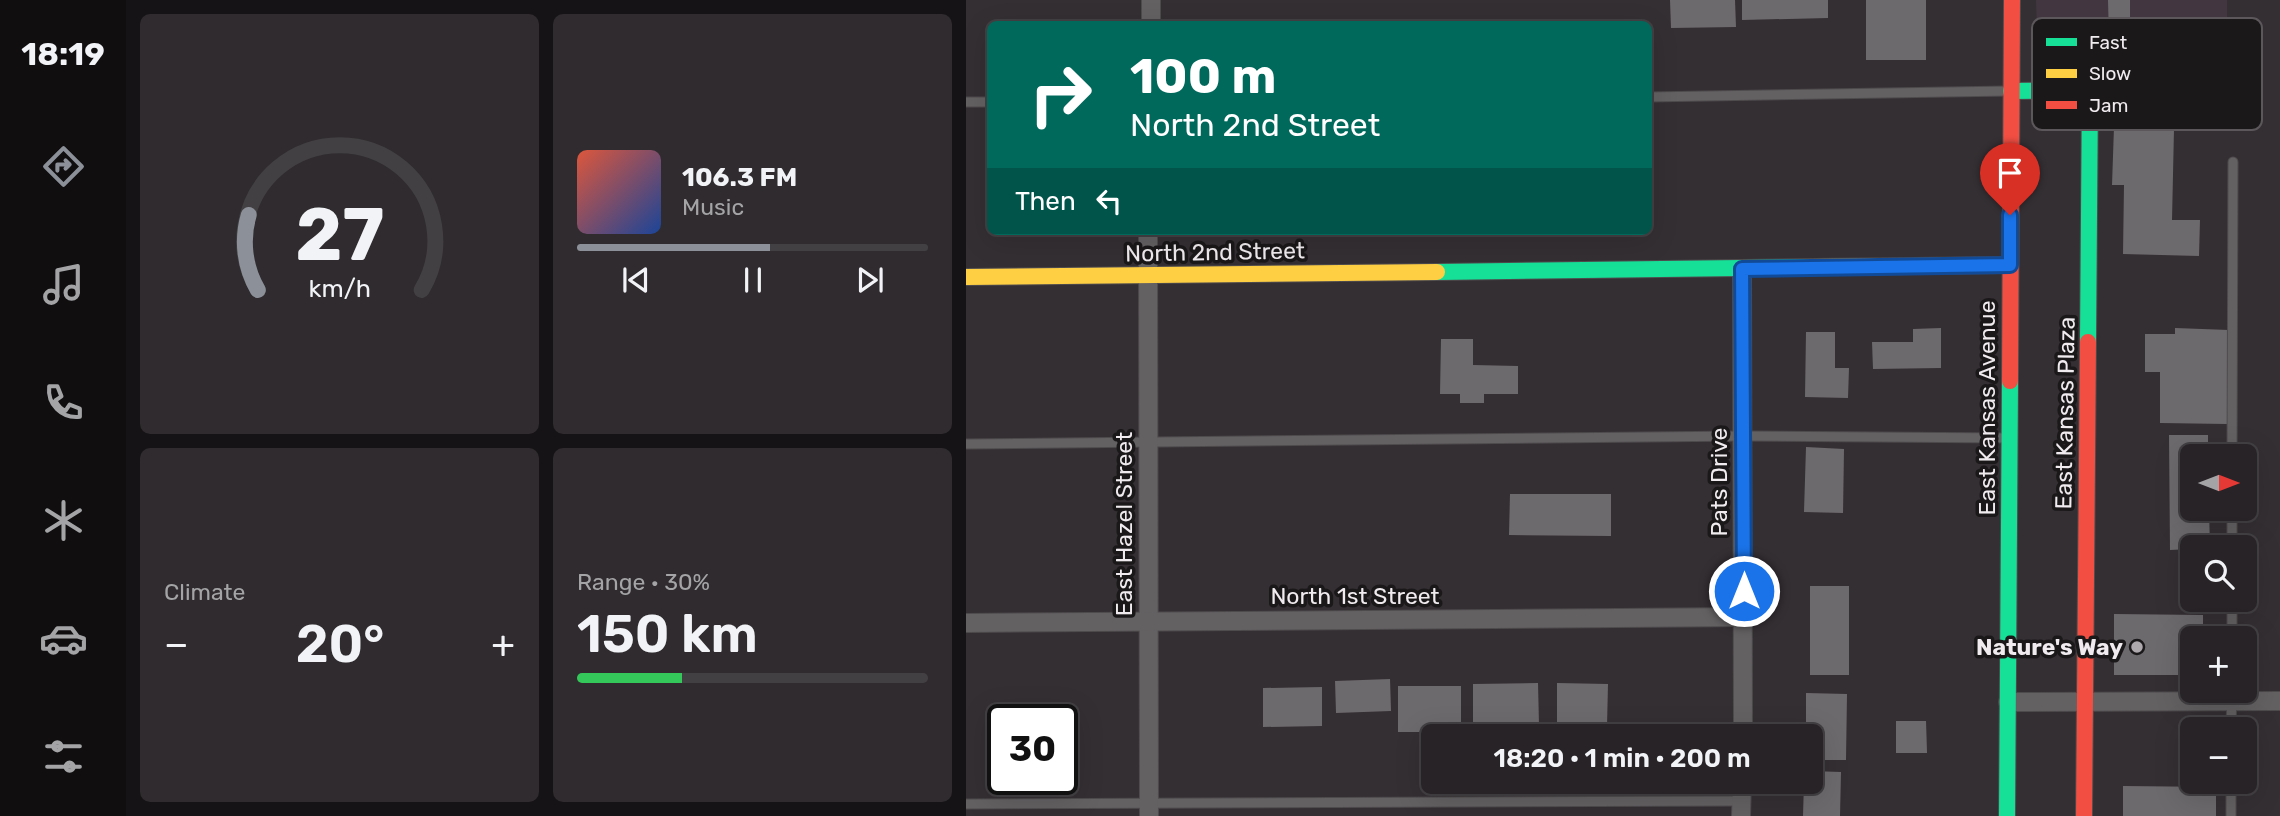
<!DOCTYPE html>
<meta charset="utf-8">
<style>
:root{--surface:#272326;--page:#2f2b2e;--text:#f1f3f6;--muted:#a4a4a7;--line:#434043;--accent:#8c9099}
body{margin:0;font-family:Rubik,sans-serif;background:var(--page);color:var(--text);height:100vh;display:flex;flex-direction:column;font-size:26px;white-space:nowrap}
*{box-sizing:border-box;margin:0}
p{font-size:23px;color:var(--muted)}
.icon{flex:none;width:38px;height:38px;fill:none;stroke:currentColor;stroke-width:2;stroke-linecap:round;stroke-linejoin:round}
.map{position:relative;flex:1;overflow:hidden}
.details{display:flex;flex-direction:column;gap:14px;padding:14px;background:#151315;width:840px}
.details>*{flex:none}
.guide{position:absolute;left:21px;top:21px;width:665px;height:214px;border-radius:10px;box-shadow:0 7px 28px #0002,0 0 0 2px var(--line);background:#00695c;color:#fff;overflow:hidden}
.needle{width:46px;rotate:90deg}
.tools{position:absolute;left:1214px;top:444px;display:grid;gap:14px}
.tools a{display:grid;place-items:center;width:77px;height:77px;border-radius:10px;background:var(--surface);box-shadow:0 7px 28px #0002,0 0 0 2px var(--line);font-size:35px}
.speed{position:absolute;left:21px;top:704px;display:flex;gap:14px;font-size:35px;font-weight:700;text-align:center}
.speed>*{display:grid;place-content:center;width:91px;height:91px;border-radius:50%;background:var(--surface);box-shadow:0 7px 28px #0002,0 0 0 2px var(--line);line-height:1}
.speed .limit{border:4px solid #111;border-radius:10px;background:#fff;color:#111}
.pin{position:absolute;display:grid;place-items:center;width:60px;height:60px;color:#fff;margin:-72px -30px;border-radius:50% 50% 50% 0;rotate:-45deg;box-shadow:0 0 7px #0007}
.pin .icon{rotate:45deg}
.me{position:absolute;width:77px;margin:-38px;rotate:0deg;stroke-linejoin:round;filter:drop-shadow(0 0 5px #0008)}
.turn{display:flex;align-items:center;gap:24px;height:147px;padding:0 28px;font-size:32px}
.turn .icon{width:91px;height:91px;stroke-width:2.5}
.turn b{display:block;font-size:49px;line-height:60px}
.then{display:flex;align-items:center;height:66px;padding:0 28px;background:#0003;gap:14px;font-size:26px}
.big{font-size:52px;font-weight:600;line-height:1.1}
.details .card{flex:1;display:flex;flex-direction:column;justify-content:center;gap:10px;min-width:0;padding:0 24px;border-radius:10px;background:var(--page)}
.details .dial{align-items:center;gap:0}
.dial svg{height:182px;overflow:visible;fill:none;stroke:var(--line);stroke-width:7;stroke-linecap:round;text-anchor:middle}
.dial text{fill:var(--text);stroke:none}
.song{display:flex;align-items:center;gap:21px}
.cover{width:84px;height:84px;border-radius:10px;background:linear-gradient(135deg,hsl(10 70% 55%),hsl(220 70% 35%))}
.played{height:7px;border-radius:4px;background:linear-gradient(90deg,var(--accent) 55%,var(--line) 55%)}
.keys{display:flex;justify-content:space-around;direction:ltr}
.heat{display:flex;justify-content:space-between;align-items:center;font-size:38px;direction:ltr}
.charge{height:10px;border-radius:5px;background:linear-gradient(90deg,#34c759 30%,var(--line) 0)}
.details .tiles{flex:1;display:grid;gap:14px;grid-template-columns:repeat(2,1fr)}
.trip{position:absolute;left:455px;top:724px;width:402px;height:70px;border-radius:10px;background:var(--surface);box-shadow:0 7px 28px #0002,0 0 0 2px var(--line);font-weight:600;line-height:70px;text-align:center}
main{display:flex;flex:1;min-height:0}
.menu{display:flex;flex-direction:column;width:126px;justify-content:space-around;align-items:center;background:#100e0f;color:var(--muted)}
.menu .icon{width:49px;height:49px}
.menu .selected{color:var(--accent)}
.menu b{font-size:32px;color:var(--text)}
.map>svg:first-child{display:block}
.built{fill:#423740}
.building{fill:#6d6a6d}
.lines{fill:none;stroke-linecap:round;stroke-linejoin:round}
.lane-casing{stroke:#4e4b4d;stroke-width:11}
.street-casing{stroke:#4e4b4d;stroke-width:20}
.fast-casing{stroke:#4e4b4d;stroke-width:18}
.slow-casing{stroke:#4e4b4d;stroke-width:18}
.jam-casing{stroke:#4e4b4d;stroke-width:18}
.lane{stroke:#646163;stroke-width:9}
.street{stroke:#646163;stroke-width:18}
.fast{stroke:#16e098;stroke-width:16}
.slow{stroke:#ffcf43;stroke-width:16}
.jam{stroke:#f24e42;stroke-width:16}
.route-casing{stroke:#114b97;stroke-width:18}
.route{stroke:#1a73e8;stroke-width:12}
.poi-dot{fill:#aea9ad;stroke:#1b181a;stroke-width:2.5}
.labels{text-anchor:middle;stroke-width:7;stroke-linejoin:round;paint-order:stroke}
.street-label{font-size:23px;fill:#efebee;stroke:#1b181a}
.poi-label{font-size:23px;font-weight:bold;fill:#efebee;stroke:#1b181a;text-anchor:end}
.key{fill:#1b181a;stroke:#5b575a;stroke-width:2}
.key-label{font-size:19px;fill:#efebee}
</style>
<main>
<nav class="menu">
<b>18:19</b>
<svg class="icon selected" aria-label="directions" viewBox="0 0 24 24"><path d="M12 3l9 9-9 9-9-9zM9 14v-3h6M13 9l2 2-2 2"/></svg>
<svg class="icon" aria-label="music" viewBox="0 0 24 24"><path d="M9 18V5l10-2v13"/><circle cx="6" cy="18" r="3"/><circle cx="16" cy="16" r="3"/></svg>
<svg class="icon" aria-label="phone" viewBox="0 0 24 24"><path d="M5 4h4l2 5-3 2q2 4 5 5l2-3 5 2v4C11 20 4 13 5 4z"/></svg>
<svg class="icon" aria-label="climate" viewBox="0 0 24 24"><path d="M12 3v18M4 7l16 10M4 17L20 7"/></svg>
<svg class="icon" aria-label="car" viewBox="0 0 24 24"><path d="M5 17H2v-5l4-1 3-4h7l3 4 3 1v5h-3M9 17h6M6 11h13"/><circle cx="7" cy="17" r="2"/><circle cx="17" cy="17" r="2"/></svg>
<svg class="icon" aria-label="filters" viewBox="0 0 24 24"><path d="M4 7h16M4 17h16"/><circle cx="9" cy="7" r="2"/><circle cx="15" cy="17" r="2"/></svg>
</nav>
<section class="details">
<div class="tiles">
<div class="card dial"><svg viewBox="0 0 100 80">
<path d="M14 69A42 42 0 1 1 86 69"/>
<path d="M14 69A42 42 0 0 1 10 36" stroke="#8c9099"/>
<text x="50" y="56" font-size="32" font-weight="700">27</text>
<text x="50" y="72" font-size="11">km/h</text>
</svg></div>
<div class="card">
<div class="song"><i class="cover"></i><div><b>106.3 FM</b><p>Music</p></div></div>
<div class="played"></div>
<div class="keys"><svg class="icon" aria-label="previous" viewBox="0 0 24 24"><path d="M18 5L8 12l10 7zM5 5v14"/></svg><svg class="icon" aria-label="pause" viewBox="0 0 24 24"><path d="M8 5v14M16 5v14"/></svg><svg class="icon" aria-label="next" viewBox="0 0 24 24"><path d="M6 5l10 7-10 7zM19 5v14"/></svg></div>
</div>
<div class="card"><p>Climate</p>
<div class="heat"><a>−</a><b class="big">20°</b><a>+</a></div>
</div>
<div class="card"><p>Range · 30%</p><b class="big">150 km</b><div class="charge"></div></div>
</div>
</section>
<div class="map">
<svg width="1314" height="816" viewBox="0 0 1314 816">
<rect width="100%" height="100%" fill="#342f33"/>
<path class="built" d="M1070,0H1261V55L1072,56Z"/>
<g class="building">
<path d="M704,0H769L770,27L705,28Z"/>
<path d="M776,0H862V18L776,20Z"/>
<rect x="900" y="0" width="60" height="60"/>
<path d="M1142,0H1164V23L1172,22V37H1143Z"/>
<path d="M1148,127L1208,129L1206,220H1234L1233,256L1157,254L1158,185H1146Z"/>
<path d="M975,328V368L907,369L906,342H947V329Z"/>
<path d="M1209,328L1263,330L1261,424L1194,423V372H1179V334H1209Z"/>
<path d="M840,332H869V368H883L882,398L839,397Z"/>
<path d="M475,339H507V365L552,366V394H518V403H494V394H474Z"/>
<path d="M1203,435H1242V457H1227V509H1243L1244,548L1204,550Z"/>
<path d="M840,447L878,449L877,513L838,512Z"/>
<path d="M544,494H645V536L543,535Z"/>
<rect x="844" y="586" width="39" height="89"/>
<path d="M1148,614L1237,615V639H1227V675H1148Z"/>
<path d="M424,679L425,711L370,713L369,681Z"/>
<path d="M572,683L573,725L507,726V684Z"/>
<path d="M591,683L642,684L641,726H591Z"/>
<rect x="432" y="686" width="63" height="46"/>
<path d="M356,687V726L297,727V688Z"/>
<path d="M840,693L881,694L880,760H845V737H840Z"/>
<path d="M930,721H960L961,753H930Z"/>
<path d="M845,771L875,772L874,816H837L838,782H845Z"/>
<path d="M1157,786L1250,787V816H1157Z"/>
</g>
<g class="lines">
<g class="lane-casing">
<g id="lane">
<path d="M682,97L1043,91"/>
<path d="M0,102H24"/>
<path d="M0,444L777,436L1041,438"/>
<path d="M1266,457L1267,162"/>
<path d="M1266,548V509"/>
<path d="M1266,639V600"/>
<path d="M1265,730L1266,691"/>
<path d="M0,804L776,801"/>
<path d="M1265,816V782"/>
</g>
</g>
<g class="street-casing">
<g id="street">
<path d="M185,24V0"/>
<path d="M182,231L183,816"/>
<path d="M776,269L777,737"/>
<path d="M0,623L778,617"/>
<path d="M1042,702L1314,701"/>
<path d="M775,816L776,782"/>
</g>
</g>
<g class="fast-casing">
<g id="fast">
<path d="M1045,91L1124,90L1122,342"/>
<path d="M471,272L847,267"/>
<path d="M1041,816L1044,381"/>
</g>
</g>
<g class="slow-casing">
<g id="slow">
<path d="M847,267L1044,265"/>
<path d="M0,277L471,272"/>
</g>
</g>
<g class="jam-casing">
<g id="jam">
<path d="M1044,381L1046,0"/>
<path d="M1118,816L1122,342"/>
</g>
</g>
<use href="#lane" class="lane"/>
<use href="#street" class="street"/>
<use href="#fast" class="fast"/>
<use href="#slow" class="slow"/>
<use href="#jam" class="jam"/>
</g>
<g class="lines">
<g class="route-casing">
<path id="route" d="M778,591L776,269L1044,265V215"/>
</g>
<use href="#route" class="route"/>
</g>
<circle class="poi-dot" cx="1171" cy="647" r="7"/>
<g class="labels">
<g class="street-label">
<text transform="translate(249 252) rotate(-1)" y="8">North 2nd Street</text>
<text transform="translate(1021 408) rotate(-90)" y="8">East Kansas Avenue</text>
<text transform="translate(1099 413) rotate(-89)" y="8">East Kansas Plaza</text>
<text transform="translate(753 482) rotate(-90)" y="8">Pats Drive</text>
<text transform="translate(158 524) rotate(-90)" y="8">East Hazel Street</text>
<text x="389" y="604">North 1st Street</text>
</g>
<g class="poi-label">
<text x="1157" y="655">Nature's Way</text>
</g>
</g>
<rect x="1066" y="18" width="230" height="112" rx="10" class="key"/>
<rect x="1080" y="38" width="31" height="8" fill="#16e098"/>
<rect x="1080" y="69" width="31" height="9" fill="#ffcf43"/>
<rect x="1080" y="101" width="31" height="8" fill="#f24e42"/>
<g class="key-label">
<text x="1123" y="49">Fast</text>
<text x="1123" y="80">Slow</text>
<text x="1123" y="112">Jam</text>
</g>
</svg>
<div class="tools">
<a><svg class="needle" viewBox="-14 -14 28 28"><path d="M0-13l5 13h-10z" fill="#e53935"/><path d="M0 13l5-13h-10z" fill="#a4a4a7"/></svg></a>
<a><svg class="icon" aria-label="search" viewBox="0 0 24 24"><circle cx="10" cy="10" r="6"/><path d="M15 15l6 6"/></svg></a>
<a>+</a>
<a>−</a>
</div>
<div class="speed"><div class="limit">30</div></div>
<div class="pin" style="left:1044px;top:215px;background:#d93025"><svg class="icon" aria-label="arrive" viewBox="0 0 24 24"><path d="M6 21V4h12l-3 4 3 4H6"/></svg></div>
<svg class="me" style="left:778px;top:591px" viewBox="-20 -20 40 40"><circle r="17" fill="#1a73e8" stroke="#fff" stroke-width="3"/><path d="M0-11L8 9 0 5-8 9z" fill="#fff"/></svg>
<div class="trip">18:20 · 1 min · 200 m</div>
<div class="guide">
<div class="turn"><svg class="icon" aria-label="right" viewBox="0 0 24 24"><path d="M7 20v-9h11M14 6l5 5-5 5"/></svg><div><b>100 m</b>North 2nd Street</div></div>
<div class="then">Then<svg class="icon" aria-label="left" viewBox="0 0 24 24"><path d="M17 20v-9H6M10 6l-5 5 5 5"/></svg></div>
</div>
</div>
</main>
